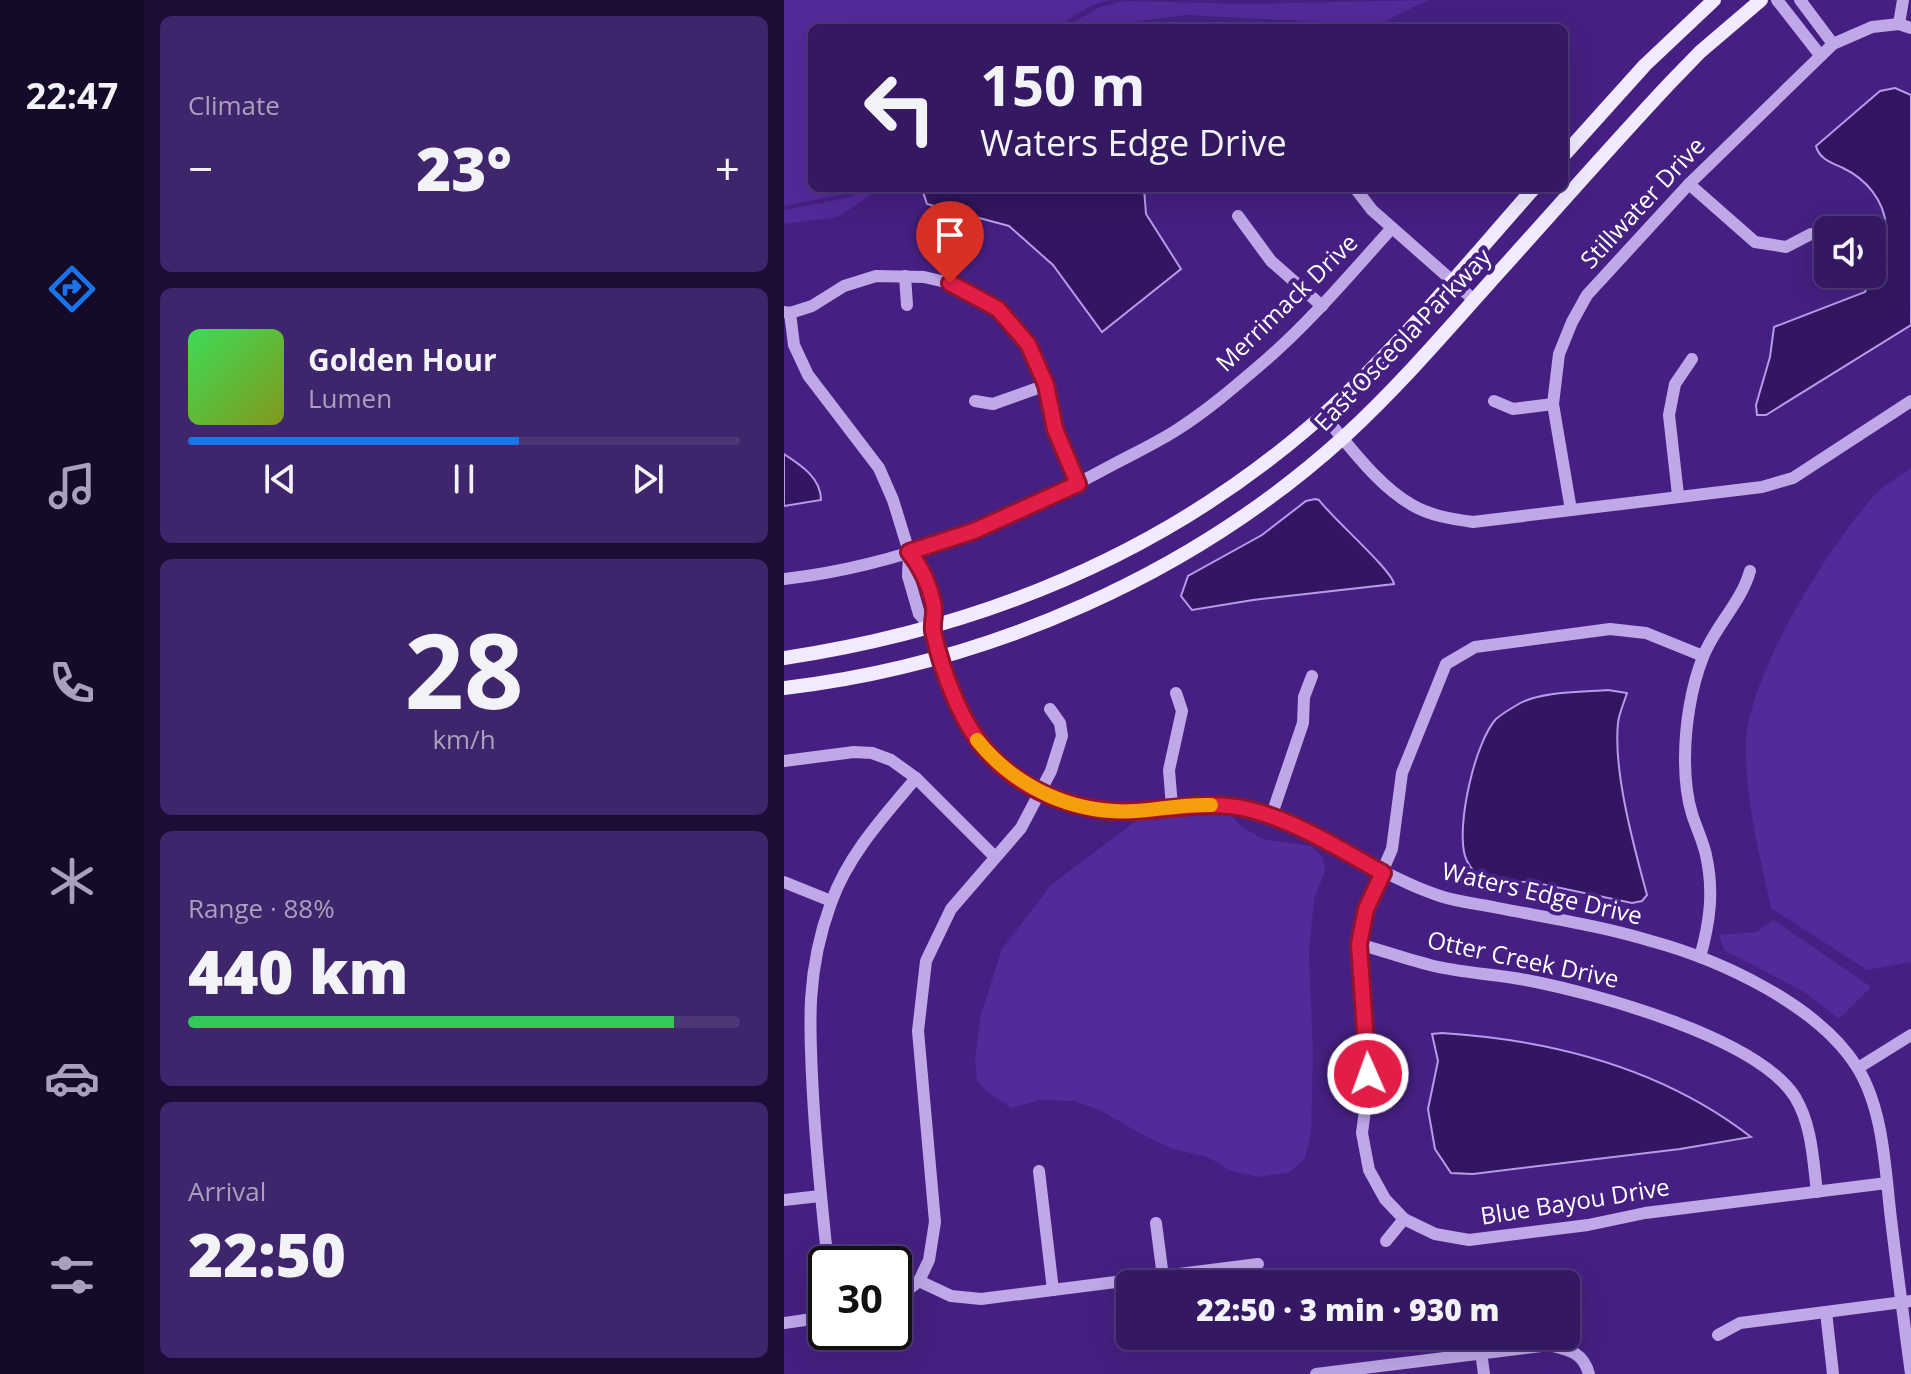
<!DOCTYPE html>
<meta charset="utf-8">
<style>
:root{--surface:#341862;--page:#3f256b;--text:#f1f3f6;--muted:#a9a0be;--line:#4e3777;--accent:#1a73e8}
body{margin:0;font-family:"Open Sans",sans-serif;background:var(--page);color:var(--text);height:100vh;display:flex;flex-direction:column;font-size:30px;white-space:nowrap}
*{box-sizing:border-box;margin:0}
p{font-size:26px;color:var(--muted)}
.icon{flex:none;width:44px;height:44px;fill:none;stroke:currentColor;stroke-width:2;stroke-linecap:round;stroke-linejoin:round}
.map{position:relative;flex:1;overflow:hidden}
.sheet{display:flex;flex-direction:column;gap:16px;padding:16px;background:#1d0d36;width:640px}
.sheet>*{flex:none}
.banner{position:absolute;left:24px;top:24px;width:760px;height:168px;border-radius:12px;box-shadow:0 8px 32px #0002,0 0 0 2px var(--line);background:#341862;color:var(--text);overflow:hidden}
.fabs{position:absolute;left:1030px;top:216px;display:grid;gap:16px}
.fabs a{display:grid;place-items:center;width:72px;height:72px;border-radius:12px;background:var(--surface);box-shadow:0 8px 32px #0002,0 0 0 2px var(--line);font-size:40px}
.speed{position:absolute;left:24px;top:1246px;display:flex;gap:16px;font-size:40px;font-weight:700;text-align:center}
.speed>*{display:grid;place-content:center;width:104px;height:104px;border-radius:50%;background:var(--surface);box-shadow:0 8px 32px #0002,0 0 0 2px var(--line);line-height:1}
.speed .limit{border:4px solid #111;border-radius:12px;background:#fff;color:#111}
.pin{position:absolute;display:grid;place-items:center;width:68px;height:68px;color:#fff;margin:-82px -34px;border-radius:50% 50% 50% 0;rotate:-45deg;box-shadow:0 0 8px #0007}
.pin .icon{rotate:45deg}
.me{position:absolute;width:88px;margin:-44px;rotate:358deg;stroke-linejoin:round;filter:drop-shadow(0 0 6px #0008)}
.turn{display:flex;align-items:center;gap:28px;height:168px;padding:0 40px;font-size:36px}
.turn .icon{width:104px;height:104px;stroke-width:2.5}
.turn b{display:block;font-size:56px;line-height:68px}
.big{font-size:60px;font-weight:800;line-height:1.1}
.sheet .widget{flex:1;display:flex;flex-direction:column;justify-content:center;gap:12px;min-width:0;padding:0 28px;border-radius:12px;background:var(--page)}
.sheet .dial{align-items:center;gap:0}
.dial b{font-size:104px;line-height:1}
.song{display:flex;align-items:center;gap:24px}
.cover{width:96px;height:96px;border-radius:12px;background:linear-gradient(135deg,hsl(130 70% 55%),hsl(70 70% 35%))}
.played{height:8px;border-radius:4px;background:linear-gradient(90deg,var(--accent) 60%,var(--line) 60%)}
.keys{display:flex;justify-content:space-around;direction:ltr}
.heat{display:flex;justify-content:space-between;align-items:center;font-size:44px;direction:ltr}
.charge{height:12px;border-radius:6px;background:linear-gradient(90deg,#34c759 88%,var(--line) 0)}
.trip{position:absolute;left:332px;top:1270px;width:464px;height:80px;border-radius:12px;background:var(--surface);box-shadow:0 8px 32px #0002,0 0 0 2px var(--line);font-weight:800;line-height:80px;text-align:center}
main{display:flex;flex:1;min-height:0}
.menu{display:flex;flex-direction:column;width:144px;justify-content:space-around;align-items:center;background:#150a27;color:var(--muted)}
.menu .icon{width:56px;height:56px}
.menu .selected{color:var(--accent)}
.menu b{font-size:36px;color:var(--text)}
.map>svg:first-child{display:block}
.green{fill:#532a9a}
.water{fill:#331661;stroke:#b69bea;stroke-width:2}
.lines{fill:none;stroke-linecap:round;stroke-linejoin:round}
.minor{stroke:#bfa7e8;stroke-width:12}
.major{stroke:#f2eafe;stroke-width:14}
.route-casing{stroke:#92132f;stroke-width:20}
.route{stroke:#e11d48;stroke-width:14}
.slow{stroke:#f59e0b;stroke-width:14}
.labels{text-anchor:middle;stroke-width:8;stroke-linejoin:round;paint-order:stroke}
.street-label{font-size:24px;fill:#fff;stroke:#452082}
</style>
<main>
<nav class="menu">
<b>22:47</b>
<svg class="icon selected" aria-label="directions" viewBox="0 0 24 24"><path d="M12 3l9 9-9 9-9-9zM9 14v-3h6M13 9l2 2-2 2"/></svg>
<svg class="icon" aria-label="music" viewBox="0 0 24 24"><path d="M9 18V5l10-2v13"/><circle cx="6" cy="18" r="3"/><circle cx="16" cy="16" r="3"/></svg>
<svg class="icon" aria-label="phone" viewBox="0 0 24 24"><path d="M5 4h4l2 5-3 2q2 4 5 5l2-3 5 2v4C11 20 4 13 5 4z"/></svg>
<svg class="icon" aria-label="climate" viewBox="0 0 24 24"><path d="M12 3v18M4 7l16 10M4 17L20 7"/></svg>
<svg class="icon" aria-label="car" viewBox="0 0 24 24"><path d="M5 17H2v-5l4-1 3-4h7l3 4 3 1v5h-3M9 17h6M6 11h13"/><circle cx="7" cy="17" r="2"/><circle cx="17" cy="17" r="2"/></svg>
<svg class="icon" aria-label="filters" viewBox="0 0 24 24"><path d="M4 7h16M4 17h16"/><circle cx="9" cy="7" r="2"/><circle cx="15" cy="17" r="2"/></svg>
</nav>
<section class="sheet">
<div class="widget"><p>Climate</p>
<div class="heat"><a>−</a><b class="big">23°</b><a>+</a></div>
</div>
<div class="widget">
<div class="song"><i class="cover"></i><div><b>Golden Hour</b><p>Lumen</p></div></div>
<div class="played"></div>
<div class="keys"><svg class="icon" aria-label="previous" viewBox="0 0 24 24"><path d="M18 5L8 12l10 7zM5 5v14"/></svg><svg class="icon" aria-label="pause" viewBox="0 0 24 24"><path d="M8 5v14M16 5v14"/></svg><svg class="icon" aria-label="next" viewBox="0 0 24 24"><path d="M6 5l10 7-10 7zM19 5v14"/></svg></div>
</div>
<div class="widget dial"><b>28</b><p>km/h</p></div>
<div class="widget"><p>Range · 88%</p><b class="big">440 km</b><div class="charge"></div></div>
<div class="widget"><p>Arrival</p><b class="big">22:50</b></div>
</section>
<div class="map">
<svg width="1127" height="1374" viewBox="0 0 1127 1374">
<rect width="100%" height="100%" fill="#452082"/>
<g class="green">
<path d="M0,0H326C306,4 289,15 274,28H28V188H72L61,194L0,206Z"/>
<path d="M644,0L593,25L403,15L339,23L333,28H280L316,7L341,1L464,4Z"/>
<path d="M82,188H97L54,217L0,224V210L63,198Z"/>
<path d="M1127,468V962L1083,970L987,908C976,855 961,800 962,745C962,679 1044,547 1088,498C1098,486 1115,477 1127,468Z"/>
<path d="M422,810L444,812L457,826L478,839L527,846L539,858L541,871L530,899L525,954L529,1054L527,1132L521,1158L506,1172L475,1177L447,1171L424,1157L389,1149L357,1134L318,1111L291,1101L256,1100L227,1108L199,1088L193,1079L191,1058L197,1014L218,949L267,885L351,822L365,815Z"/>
<path d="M990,920L1087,987L1055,1019L1022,993L940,950L935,935L972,932Z"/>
</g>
<g class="water">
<path d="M1111,88L1127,95V325L982,415H973L972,405L986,357L990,327L1081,292C1088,275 1103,244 1102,226C1100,200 1082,179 1059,168C1048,163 1035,159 1032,146L1096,91Z"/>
<path d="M360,188L362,214L397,269L318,332L269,265L225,226L143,204L138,189Z"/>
<path d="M0,454C17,465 37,478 37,500L0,506Z"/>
<path d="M531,499L535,500C548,518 608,570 610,584L469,600L408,610L397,596L404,576L478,535L522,501Z"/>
<path d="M824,690L843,693C840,703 835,713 834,723C829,771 850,847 863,895L858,901L848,903L748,882L698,881C691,873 684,866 681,856C672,825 691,742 712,719C718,714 726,709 733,705C755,691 798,692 824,690Z"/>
<path d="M658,1033C768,1040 878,1068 967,1137L896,1149L689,1174L667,1173L651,1149L644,1109L654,1061L648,1034Z"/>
</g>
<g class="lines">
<g class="minor">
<path d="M993,0L1036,55"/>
<path d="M1016,0L1049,44"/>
<path d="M1115,24L1119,0"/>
<path d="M905,184L971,242L1002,247L1027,234"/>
<path d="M571,188L588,210L690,300"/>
<path d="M454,216L487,261L538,306"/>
<path d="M121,276L123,305"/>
<path d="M0,312L6,313L28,306L60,286L92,276L140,277L166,283L214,309L244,344L262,385L271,429L294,484"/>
<path d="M6,313L10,345L24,375L95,468L109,500L125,552L124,576L135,614L148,628"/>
<path d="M191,401L209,404L262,385"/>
<path d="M710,401L729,409L769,404"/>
<path d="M539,415C566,446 592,484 628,505C647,516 668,519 689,522L978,487L1009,478L1127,401"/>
<path d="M894,495L885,415L891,384L908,359"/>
<path d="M787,510L769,404L775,354L788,322L803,295L905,184L1049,44L1088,27L1115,24L1127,28"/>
<path d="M125,552C138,568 150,591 150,613C150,618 148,623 149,628C150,639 156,652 160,663C175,710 193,750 235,780C315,838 383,790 466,810C532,825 591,875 656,896C674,902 695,904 714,908C765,918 818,926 867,941C937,960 1034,1005 1073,1067C1100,1110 1101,1170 1107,1219C1113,1270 1120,1322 1127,1374"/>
<path d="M0,579C117,566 229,519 332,463C351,453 372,443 391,431C423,411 453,385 482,360C528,320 567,273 608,228"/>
<path d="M919,656L862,633L826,629L691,647L662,664L618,773L608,849L582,909L575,944L576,978L585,1054L583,1095L578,1133L585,1170L601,1199L620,1219L651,1234L685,1240L804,1225L861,1213L1103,1183"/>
<path d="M0,761L70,752L88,753L107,760L132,778L210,856"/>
<path d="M388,807L385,770L398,711L392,693"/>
<path d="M487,817L519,723L520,697L528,676"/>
<path d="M0,882L47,901"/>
<path d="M575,944C599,951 622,959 646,965C677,973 710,974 742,980C810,993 973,1037 1011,1097C1028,1125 1029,1160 1033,1192"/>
<path d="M916,957C926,922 930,891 922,855C919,841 912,827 908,814C903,798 901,776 901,759C901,726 907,687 919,657C931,626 957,603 966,571"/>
<path d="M1074,1068L1127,1035"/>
<path d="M255,1171L269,1290"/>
<path d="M0,1200L36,1196"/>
<path d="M372,1223L379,1277"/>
<path d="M602,1241L620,1219"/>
<path d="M44,1264C38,1208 32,1151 29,1095C25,1024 22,971 47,903C64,855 100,816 132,778"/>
<path d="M135,1281L167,1296L197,1299L474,1264"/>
<path d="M110,1301L135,1281L145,1260L151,1222L134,1031L142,961L167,909L237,828L267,771L278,736L276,723L266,709"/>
<path d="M1042,1312L1049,1374"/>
<path d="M0,1323L42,1317"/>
<path d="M934,1335L956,1323L1127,1301"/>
<path d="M697,1352L700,1374"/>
<path d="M532,1374L765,1345C785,1350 799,1352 805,1374"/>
</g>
<g class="major">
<path d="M780,155L861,65L930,0"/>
<path d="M0,658C212,626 405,543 562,394C629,330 689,257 750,188"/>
<path d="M0,688C205,664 408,575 561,436C613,388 659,335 706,282C766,216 824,149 885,84L916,52L977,0"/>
</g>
</g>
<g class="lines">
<g class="route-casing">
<path id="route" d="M166,283L214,309L244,344L262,385L271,429L294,484L190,531L125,552C138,568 146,586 150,607C151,615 148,623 149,631C158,672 178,727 208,757C245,795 299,814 352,811C390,809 429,800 467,810C514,822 557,850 599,873L582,909L575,944L584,1074"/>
</g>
<use href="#route" class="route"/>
<path class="slow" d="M193,740C232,788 290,815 352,811C377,809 402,804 427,805"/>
</g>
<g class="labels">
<g class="street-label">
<text transform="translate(859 203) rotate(-47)" y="8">Stillwater Drive</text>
<text transform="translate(503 303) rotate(-44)" y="8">Merrimack Drive</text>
<text transform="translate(619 340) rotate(-46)" y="8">East Osceola Parkway</text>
<text transform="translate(758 894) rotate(13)" y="8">Waters Edge Drive</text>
<text transform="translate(739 960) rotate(12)" y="8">Otter Creek Drive</text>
<text transform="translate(791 1202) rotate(-9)" y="8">Blue Bayou Drive</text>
</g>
</g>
</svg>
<div class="fabs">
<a><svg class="icon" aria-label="sound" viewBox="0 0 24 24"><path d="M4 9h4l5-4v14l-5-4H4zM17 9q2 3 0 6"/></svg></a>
</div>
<div class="speed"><div class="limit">30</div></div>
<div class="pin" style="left:166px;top:283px;background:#d93025"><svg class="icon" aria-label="arrive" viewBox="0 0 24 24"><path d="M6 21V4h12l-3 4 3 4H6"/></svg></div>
<svg class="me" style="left:584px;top:1074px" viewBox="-20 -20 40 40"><circle r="17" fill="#e11d48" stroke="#fff" stroke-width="3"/><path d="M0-11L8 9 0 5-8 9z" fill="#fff"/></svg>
<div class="trip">22:50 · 3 min · 930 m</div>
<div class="banner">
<div class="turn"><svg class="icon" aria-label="left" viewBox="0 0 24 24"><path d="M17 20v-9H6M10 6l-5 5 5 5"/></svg><div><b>150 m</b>Waters Edge Drive</div></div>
</div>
</div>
</main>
